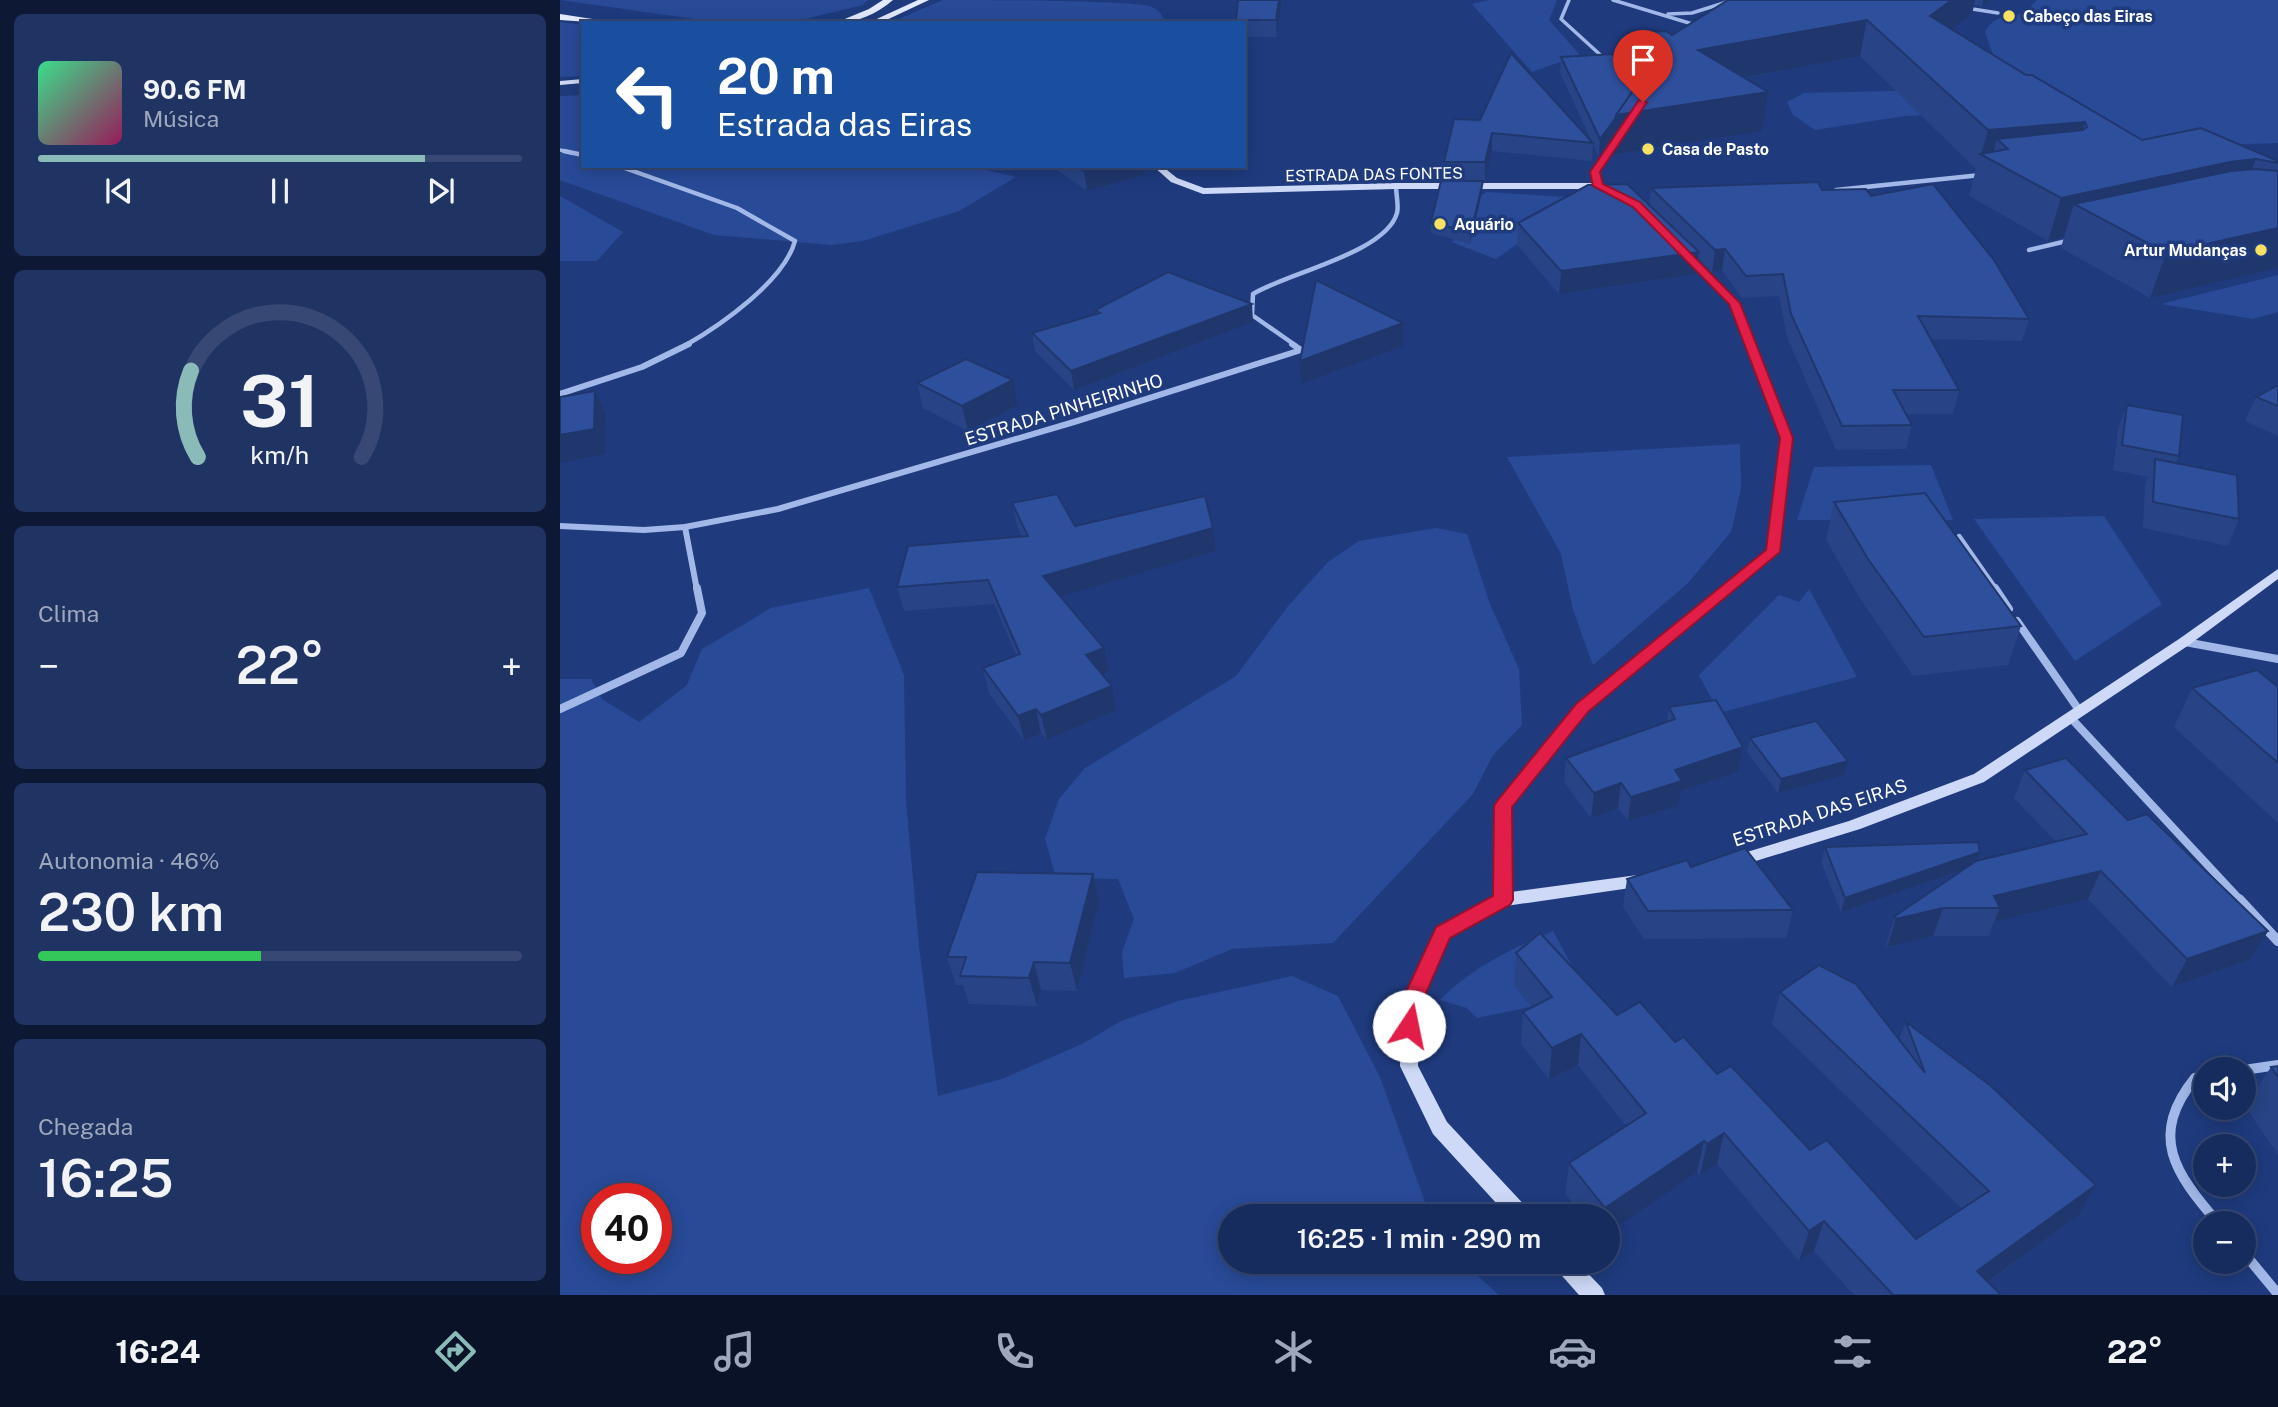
<!DOCTYPE html>
<html lang="pt">
<meta charset="utf-8">
<style>
:root{--surface:#172c5e;--page:#203464;--text:#f1f3f6;--muted:#9ea7bc;--line:#364873;--accent:#8bbbb9}
body{margin:0;font-family:"Public Sans",sans-serif;background:var(--page);color:var(--text);height:100vh;display:flex;flex-direction:column;font-size:26px;white-space:nowrap}
*{box-sizing:border-box;margin:0}
p{font-size:23px;color:var(--muted)}
.icon{flex:none;width:38px;height:38px;fill:none;stroke:currentColor;stroke-width:2;stroke-linecap:round;stroke-linejoin:round}
.map{position:relative;flex:1;overflow:hidden}
.details{display:flex;flex-direction:column;gap:14px;padding:14px;background:#0d1834;width:560px}
.details>*{flex:none}
.guide{position:absolute;left:21px;top:21px;width:665px;height:147px;border-radius:0px;box-shadow:0 4px 18px #0003,0 0 0 2px var(--line);background:#1a4fa0;color:#fff;overflow:hidden}
.buttons{position:absolute;left:1633px;top:1057px;display:grid;gap:14px}
.buttons a{display:grid;place-items:center;width:63px;height:63px;border-radius:50%;background:var(--surface);box-shadow:0 4px 18px #0003,0 0 0 2px var(--line);font-size:35px}
.speed{position:absolute;left:21px;top:1183px;display:flex;gap:14px;font-size:35px;font-weight:700;text-align:center}
.speed>*{display:grid;place-content:center;width:91px;height:91px;border-radius:50%;background:var(--surface);box-shadow:0 4px 18px #0003,0 0 0 2px var(--line);line-height:1}
.speed .limit{border:10px solid #d22;background:#fff;color:#111}
.pin{position:absolute;display:grid;place-items:center;width:60px;height:60px;color:#fff;margin:-72px -30px;border-radius:50% 50% 50% 0;rotate:-45deg;box-shadow:0 0 7px #0007}
.pin .icon{rotate:45deg}
.me{position:absolute;width:77px;margin:-38px;rotate:11deg;stroke-linejoin:round;filter:drop-shadow(0 0 5px #0008)}
.turn{display:flex;align-items:center;gap:24px;height:147px;padding:0 21px;font-size:32px}
.turn .icon{width:91px;height:91px;stroke-width:2.5}
.turn b{display:block;font-size:49px;line-height:60px}
.big{font-size:52px;font-weight:600;line-height:1.1}
.details .card{flex:1;display:flex;flex-direction:column;justify-content:center;gap:10px;min-width:0;padding:0 24px;border-radius:10px;background:var(--page)}
.details .dial{align-items:center;gap:0}
.dial svg{height:182px;overflow:visible;fill:none;stroke:var(--line);stroke-width:7;stroke-linecap:round;text-anchor:middle}
.dial text{fill:var(--text);stroke:none}
.song{display:flex;align-items:center;gap:21px}
.cover{width:84px;height:84px;border-radius:10px;background:linear-gradient(135deg,hsl(150 70% 55%),hsl(330 70% 35%))}
.played{height:7px;border-radius:4px;background:linear-gradient(90deg,var(--accent) 80%,var(--line) 80%)}
.keys{display:flex;justify-content:space-around;direction:ltr}
.heat{display:flex;justify-content:space-between;align-items:center;font-size:38px;direction:ltr}
.charge{height:10px;border-radius:5px;background:linear-gradient(90deg,#34c759 46%,var(--line) 0)}
.trip{position:absolute;left:658px;top:1204px;width:402px;height:70px;border-radius:35px;background:var(--surface);box-shadow:0 4px 18px #0003,0 0 0 2px var(--line);font-weight:600;line-height:70px;text-align:center}
.menu{display:flex;height:112px;justify-content:space-around;align-items:center;background:#091226;color:var(--muted)}
.menu .icon{width:49px;height:49px}
.menu .active{color:var(--accent)}
.menu b{font-size:32px;color:var(--text)}
main{display:flex;flex:1;min-height:0}
.map>svg:first-child{display:block}
.green{fill:#284a97;fill-rule:evenodd}
.lines{fill:none;stroke-linecap:round;stroke-linejoin:round}
.street-far4{stroke:#a2b8e8;stroke-width:3.5}
.street-far3{stroke:#a2b8e8;stroke-width:4.5}
.street-far2{stroke:#a2b8e8;stroke-width:6}
.street-far1{stroke:#a2b8e8;stroke-width:8}
.street{stroke:#a2b8e8;stroke-width:10}
.secondary{fill:#cdd9f6;fill-rule:evenodd}
.primary{fill:#e4eafe;fill-rule:evenodd}
.wall{fill:#284486}
.shaded-wall{fill:#20376d}
.building{fill:#2e4f9c;stroke:#20376d;stroke-width:2}
.route{fill:#e11d48;stroke:#92132f;stroke-width:2}
.poi-dot{fill:#f6e162;stroke:#1f3b7e;stroke-width:2.5}
.labels{text-anchor:middle;stroke-width:7;stroke-linejoin:round;paint-order:stroke}
.far-poi-label{font-size:16px;font-weight:bold;fill:#fff;stroke:#1f3b7e;text-anchor:start}
.far-street-label{font-size:16px;fill:#fff;stroke:#1f3b7e}
.street-label{font-size:18px;fill:#fff;stroke:#1f3b7e}
</style>
<main>
<section class="details">
<div class="card">
<div class="song"><i class="cover"></i><div><b>90.6 FM</b><p>Música</p></div></div>
<div class="played"></div>
<div class="keys"><svg class="icon" aria-label="previous" viewBox="0 0 24 24"><path d="M18 5L8 12l10 7zM5 5v14"/></svg><svg class="icon" aria-label="pause" viewBox="0 0 24 24"><path d="M8 5v14M16 5v14"/></svg><svg class="icon" aria-label="next" viewBox="0 0 24 24"><path d="M6 5l10 7-10 7zM19 5v14"/></svg></div>
</div>
<div class="card dial"><svg viewBox="0 0 100 80">
<path d="M14 69A42 42 0 1 1 86 69"/>
<path d="M14 69A42 42 0 0 1 11 31" stroke="#8bbbb9"/>
<text x="50" y="56" font-size="32" font-weight="700">31</text>
<text x="50" y="72" font-size="11">km/h</text>
</svg></div>
<div class="card"><p>Clima</p>
<div class="heat"><a>−</a><b class="big">22°</b><a>+</a></div>
</div>
<div class="card"><p>Autonomia · 46%</p><b class="big">230 km</b><div class="charge"></div></div>
<div class="card"><p>Chegada</p><b class="big">16:25</b></div>
</section>
<div class="map">
<svg width="1718" height="1295" viewBox="0 0 1718 1295">
<rect width="100%" height="100%" fill="#1f3b7e"/>
<g class="green">
<path d="M0,0H308L303,5L237,21L155,22Z"/>
<path d="M383,0C420,0 568,0 592,7C598,10 604,16 605,23H329Z"/>
<path d="M929,0H997L989,20L1020,55L972,72L912,4Z"/>
<path d="M1477,0H1718V143L1568,148L1434,58L1425,32C1435,13 1447,20 1464,12C1468,10 1473,3 1477,0Z"/>
<path d="M0,22L23,25V76L0,77Z"/>
<path d="M1419,89L1443,112L1345,116L1255,130L1233,115L1227,102L1244,93Z"/>
<path d="M23,95V166H409L456,177L399,211L303,241L272,245L154,235L0,180V96Z"/>
<path d="M927,192L1022,198L936,259L891,242L923,223L890,215Z"/>
<path d="M0,196L63,232L37,261H0Z"/>
<path d="M1718,275V312L1693,319L1601,304Z"/>
<path d="M1180,444L1181,489L1171,532L1128,583L1033,665L1013,610L1001,554L947,457Z"/>
<path d="M1371,465L1393,520H1237L1254,467Z"/>
<path d="M1544,516L1602,604L1515,661L1414,519Z"/>
<path d="M876,528L907,534L930,604L959,669L962,725L933,755L913,794L773,943L672,949L615,973L564,978L562,952L574,919L558,879L496,878L485,839L499,799L525,768L676,676L728,606L768,562L799,541Z"/>
<path d="M309,588L344,675L346,801L359,946L378,1096L442,1079L524,1043L561,1021L618,1001L732,976L778,996L820,1077L870,1216H670V1262H902L939,1295H0V679H31L42,699L79,722L127,685L142,649L211,608ZM37,1199H96V1258H37Z"/>
<path d="M1249,589L1297,677L1159,713L1139,675L1219,595L1239,602Z"/>
<path d="M993,931L1028,995L917,1018L907,1008L880,1000C912,967 952,949 993,931Z"/>
</g>
<g class="lines">
<g class="street-far4">
<path d="M1009,0L1001,19L1046,60"/>
<path d="M1053,0L1139,26"/>
<path d="M1406,8L1438,13"/>
<path d="M1108,14L1132,13L1173,0"/>
<path d="M0,150L12,153"/>
<path d="M1049,153L1057,141"/>
</g>
<g class="street-far3">
<path d="M4,151L23,155"/>
<path d="M59,166L177,208L235,241C224,281 161,325 126,345"/>
<path d="M1038,186L1035,172L1050,151"/>
<path d="M1276,190L1421,175"/>
<path d="M1469,250L1511,240"/>
<path d="M735,345L692,315L693,294C727,273 826,253 837,213C839,206 836,194 836,186"/>
</g>
<g class="street-far2">
<path d="M0,394L82,367L129,344"/>
<path d="M0,526L84,530L125,527L218,509L514,422L741,350L732,344"/>
<path d="M125,527L137,590"/>
<path d="M1399,537L1436,590"/>
</g>
<g class="street-far1">
<path d="M1435,588L1449,609"/>
<path d="M1457,621L1519,710"/>
<path d="M1625,642L1718,659"/>
<path d="M0,709L121,653L142,613L137,588"/>
<path d="M1510,717L1681,901"/>
</g>
<g class="street">
<path d="M1679,899L1718,941"/>
<path d="M1684,1070L1718,1065"/>
<path d="M1645,1076L1635,1078C1588,1136 1615,1173 1658,1223"/>
<path d="M1684,1253L1718,1294"/>
</g>
<g class="secondary">
<path d="M23,79V83L0,85V81Z"/>
<path d="M593,166H602L617,178L644,188L836,183H1038L1048,188L1044,191L1037,189H836L643,194L611,182Z"/>
<path d="M1122,251H1128L1179,303L1233,438L1219,552L1027,712L951,807V892L1085,874L1091,875L1093,880L1091,885L946,906L890,938L859,1007L858,1066L887,1122L968,1209L971,1216H948L873,1134L840,1066L841,1007L877,928L935,897V806L937,802L1017,704L1207,551L1221,438L1169,304L1122,255Z"/>
<path d="M1718,569V579L1629,645L1424,782L1300,829L1173,868L1167,866L1165,862L1167,858L1289,821L1414,774L1619,639Z"/>
<path d="M993,1262H1017L1042,1288L1045,1295H1019L996,1269Z"/>
</g>
<g class="primary">
<path d="M323,0H333C317,14 296,23 275,23L309,9Z"/>
<path d="M358,0H369L320,23H308Z"/>
<path d="M0,14L39,20L43,23L0,20Z"/>
</g>
</g>
<g class="wall">
<path d="M678,0H722L717,37H684V23H676Z"/>
<path d="M1168,0H1430L1422,6L1414,5L1412,14L1392,29L1466,75L1582,140L1718,161V268L1590,298L1501,248L1504,237L1488,241L1409,196L1416,169L1300,56L1184,78L1202,131L1052,155L1054,136L1039,157L1033,144L1032,161L932,151L925,180H883L884,162L920,120L1032,142L1000,73L1001,57L1064,67L1067,33L1112,35Z"/>
<path d="M492,166H583L584,175L527,191Z"/>
<path d="M1091,188L1262,190L1311,196L1469,319L1462,341L1371,339L1399,390L1393,414H1346L1352,425L1346,449L1276,450L1227,337L1219,296L1182,298L1162,270L1152,272L1138,258L1136,274L999,294L957,245L958,223L1089,205Z"/>
<path d="M922,192L910,244L871,233V222Z"/>
<path d="M535,310L693,322L514,390L475,351L472,333L536,314Z"/>
<path d="M357,383L458,405L408,431L363,408Z"/>
<path d="M1718,385V436L1685,421L1696,397Z"/>
<path d="M1567,405L1619,456L1616,463L1679,519L1668,546L1583,528L1585,485L1588,477L1553,470L1558,429Z"/>
<path d="M1274,502L1461,626L1448,665L1353,676L1299,597L1266,540Z"/>
<path d="M452,503L515,526L653,528L656,551L500,596L549,672L543,675L556,710L487,740L481,733L464,741L429,693L423,668L456,655L434,604L344,611L337,587L462,537L457,526Z"/>
<path d="M1718,687V823L1614,727L1632,688Z"/>
<path d="M1109,707L1183,747L1178,772L1121,791L1118,806L1068,821L1058,808L1031,818L1004,782L1006,758L1107,722Z"/>
<path d="M1190,738L1284,775L1218,793L1187,752Z"/>
<path d="M1465,770L1568,820L1708,931L1691,959L1612,987L1528,899L1434,922L1429,936H1373L1327,947L1326,945L1335,916L1403,870L1281,912L1261,862L1265,847L1420,852L1416,861L1496,842L1454,798Z"/>
<path d="M1131,867L1233,910L1226,938L1084,939L1063,907L1067,879Z"/>
<path d="M533,874L539,902L517,991L481,990L477,1006L409,1004L403,985H396L387,957Z"/>
<path d="M956,953L1057,1015L1115,1042L1157,1074L1356,1239L1402,1209L1212,1024L1220,992L1339,1039L1346,1022L1536,1185L1519,1215L1428,1282L1441,1295H1294L1254,1251L1239,1261L1157,1164L1140,1175L1137,1172L1048,1216H1023L1005,1194L1009,1163L1066,1126L1018,1065L989,1079L961,1044L963,1012L972,1008L954,985Z"/>
<path d="M1718,1066V1155L1685,1106L1711,1067Z"/>
</g>
<g class="shaded-wall">
<path d="M719,0H722L717,37L716,20Z"/>
<path d="M1392,0H1415L1412,14L1363,52L1370,16Z"/>
<path d="M1423,0H1430L1422,6Z"/>
<path d="M1307,20L1300,56L1133,87L1138,50Z"/>
<path d="M1208,92L1202,131L1052,155L1054,136L1039,157L1040,139L1056,115Z"/>
<path d="M1525,122L1513,163L1437,139L1431,161L1421,155L1428,130Z"/>
<path d="M932,133V151L925,180V162Z"/>
<path d="M1696,159L1680,201L1514,204L1504,237L1488,241L1501,198L1670,162Z"/>
<path d="M540,166H583L584,175L527,191L524,171Z"/>
<path d="M923,181L922,192L910,244L911,233Z"/>
<path d="M1718,228V268L1590,298L1606,253Z"/>
<path d="M1165,249L1162,270L1152,272L1155,250Z"/>
<path d="M1139,252L1136,274L999,294L1001,271Z"/>
<path d="M692,304L693,322L514,390L511,371Z"/>
<path d="M843,323V346L741,384L740,361Z"/>
<path d="M453,380L458,405L408,431L402,406Z"/>
<path d="M35,391L46,415L45,454L0,463V435Z"/>
<path d="M653,528L656,551L488,600L483,576Z"/>
<path d="M544,648L549,672L531,679L526,655Z"/>
<path d="M552,686L556,710L487,740L481,715Z"/>
<path d="M476,709L481,733L464,741L458,716Z"/>
<path d="M1183,747L1178,772L1121,791L1118,806L1068,821L1071,797L1115,770Z"/>
<path d="M1288,761L1284,775L1218,793L1221,779Z"/>
<path d="M1061,783L1058,808L1031,818L1034,793Z"/>
<path d="M1420,852L1414,866L1281,912L1285,898Z"/>
<path d="M1541,871L1528,899L1434,922L1440,908L1434,896Z"/>
<path d="M533,874L539,902L517,991L510,963Z"/>
<path d="M1383,908L1373,936L1327,947L1336,919Z"/>
<path d="M1708,931L1691,959L1612,987L1627,959Z"/>
<path d="M474,962L481,990L477,1006L469,978Z"/>
<path d="M1021,1034L1018,1065L989,1079L992,1048Z"/>
<path d="M1164,1133L1157,1164L1140,1175L1147,1144Z"/>
<path d="M1144,1141L1137,1172L1048,1233V1216H1043L1045,1208Z"/>
<path d="M1536,1185L1519,1215L1409,1295L1417,1271Z"/>
<path d="M1264,1221L1254,1251L1239,1261L1249,1231Z"/>
</g>
<g class="building">
<path d="M678,0H719L716,20H676Z"/>
<path d="M1168,0H1392L1370,16L1466,75H1472L1582,140L1641,128L1718,161V163L1696,159L1670,162L1501,198L1420,154L1448,149L1437,139L1523,130L1527,127L1525,122L1428,130L1307,20L1138,50L1208,92L1056,115L1091,65L1067,33L1106,31L1112,35Z"/>
<path d="M951,53L1033,143L932,133L925,162H884L894,119L920,120Z"/>
<path d="M1053,54L1078,83L1056,115L1055,119L1040,139L1001,57Z"/>
<path d="M517,166H540L524,171Z"/>
<path d="M1696,169L1718,171V228L1606,253L1514,204L1671,171Z"/>
<path d="M881,181H923L911,233L871,222Z"/>
<path d="M1258,182L1262,190L1306,189L1311,196L1373,184L1434,260L1469,319L1358,316L1399,390H1333L1352,425L1282,426L1231,314L1223,274L1186,276L1165,249L1155,250L1091,188Z"/>
<path d="M1067,184L1139,252L1001,271L958,223L1028,185Z"/>
<path d="M608,272L692,304L511,371L472,333L540,313L535,310Z"/>
<path d="M756,280L843,323L740,361Z"/>
<path d="M406,359L453,380L402,406L357,383Z"/>
<path d="M1718,385V406L1696,397Z"/>
<path d="M35,391L34,429L0,435V397Z"/>
<path d="M1567,405L1623,415L1619,456L1562,445Z"/>
<path d="M1595,459L1677,475L1679,519L1593,502Z"/>
<path d="M1365,493L1461,626L1364,637L1308,559L1274,502Z"/>
<path d="M497,494L515,526L645,496L653,528L483,576L544,648L526,655L552,686L481,715L476,709L458,716L423,668L460,654L428,580L337,587L348,546L468,536L452,503Z"/>
<path d="M1697,670L1718,687V763L1632,688Z"/>
<path d="M1156,700L1183,747L1115,770L1122,781L1071,797L1061,783L1034,793L1006,758L1115,719L1109,707Z"/>
<path d="M1256,721L1288,761L1221,779L1190,738Z"/>
<path d="M1506,758L1568,820L1587,814L1708,931L1627,959L1541,871L1434,896L1440,908H1383L1336,919L1335,916L1416,861L1527,834L1465,770Z"/>
<path d="M1418,842L1420,852L1285,898L1265,847Z"/>
<path d="M1185,848L1233,910L1088,911L1067,879L1127,860L1131,867Z"/>
<path d="M417,872L533,874L510,963L474,962L469,978L400,976L406,957H387Z"/>
<path d="M980,933L1057,1015L1080,1002L1115,1042L1124,1037L1157,1074L1171,1066L1250,1150L1267,1140L1356,1239L1429,1191L1220,992L1259,965L1296,984L1365,1073L1346,1022L1431,1086L1536,1185L1417,1271L1441,1295H1333L1264,1221L1249,1231L1164,1133L1147,1144L1144,1141L1045,1208L1009,1163L1086,1113L1021,1034L992,1048L963,1012L992,997L956,953Z"/>
<path d="M1718,1066V1077L1711,1067Z"/>
</g>
<path class="route" d="M1079,100L1087,102L1040,172L1043,184L1080,202L1180,303L1233,438L1220,552L1028,712L952,807L953,900L950,905L890,938L860,1007L857,1033L849,1035L842,1033L839,1007L876,927L933,896L934,806L937,801L1016,704L1206,550L1220,438L1169,304L1073,207L1033,186L1030,172Z"/>
<g class="poi-dot">
<circle cx="1449" cy="16" r="7"/>
<circle cx="1088" cy="149" r="7"/>
<circle cx="880" cy="224" r="7"/>
<circle cx="1701" cy="250" r="7"/>
</g>
<g class="labels">
<g class="far-poi-label">
<text x="1463" y="22">Cabeço das Eiras</text>
<text x="1102" y="155">Casa de Pasto</text>
<text x="894" y="230">Aquário</text>
<text x="1687" y="256" text-anchor="end">Artur Mudanças</text>
</g>
<g class="far-street-label">
<text transform="translate(814 174) rotate(-1)" y="6">ESTRADA DAS FONTES</text>
</g>
<g class="street-label">
<text transform="translate(504 410) rotate(-17)" y="6">ESTRADA PINHEIRINHO</text>
<text transform="translate(1260 813) rotate(-18)" y="6">ESTRADA DAS EIRAS</text>
</g>
</g>
</svg>
<div class="buttons">
<a><svg class="icon" aria-label="sound" viewBox="0 0 24 24"><path d="M4 9h4l5-4v14l-5-4H4zM17 9q2 3 0 6"/></svg></a>
<a>+</a>
<a>−</a>
</div>
<div class="speed"><div class="limit">40</div></div>
<div class="pin" style="left:1083px;top:102px;background:#d93025"><svg class="icon" aria-label="arrive" viewBox="0 0 24 24"><path d="M6 21V4h12l-3 4 3 4H6"/></svg></div>
<svg class="me" style="left:849px;top:1026px" viewBox="-20 -20 40 40"><circle r="19" fill="#fff"/><path d="M0-13L10 11 0 6-10 11z" fill="#e11d48"/></svg>
<div class="trip">16:25 · 1 min · 290 m</div>
<div class="guide">
<div class="turn"><svg class="icon" aria-label="left" viewBox="0 0 24 24"><path d="M17 20v-9H6M10 6l-5 5 5 5"/></svg><div><b>20 m</b>Estrada das Eiras</div></div>
</div>
</div>
</main>
<nav class="menu">
<b>16:24</b>
<svg class="icon active" aria-label="directions" viewBox="0 0 24 24"><path d="M12 3l9 9-9 9-9-9zM9 14v-3h6M13 9l2 2-2 2"/></svg>
<svg class="icon" aria-label="music" viewBox="0 0 24 24"><path d="M9 18V5l10-2v13"/><circle cx="6" cy="18" r="3"/><circle cx="16" cy="16" r="3"/></svg>
<svg class="icon" aria-label="phone" viewBox="0 0 24 24"><path d="M5 4h4l2 5-3 2q2 4 5 5l2-3 5 2v4C11 20 4 13 5 4z"/></svg>
<svg class="icon" aria-label="climate" viewBox="0 0 24 24"><path d="M12 3v18M4 7l16 10M4 17L20 7"/></svg>
<svg class="icon" aria-label="car" viewBox="0 0 24 24"><path d="M5 17H2v-5l4-1 3-4h7l3 4 3 1v5h-3M9 17h6M6 11h13"/><circle cx="7" cy="17" r="2"/><circle cx="17" cy="17" r="2"/></svg>
<svg class="icon" aria-label="filters" viewBox="0 0 24 24"><path d="M4 7h16M4 17h16"/><circle cx="9" cy="7" r="2"/><circle cx="15" cy="17" r="2"/></svg>
<b>22°</b>
</nav>
